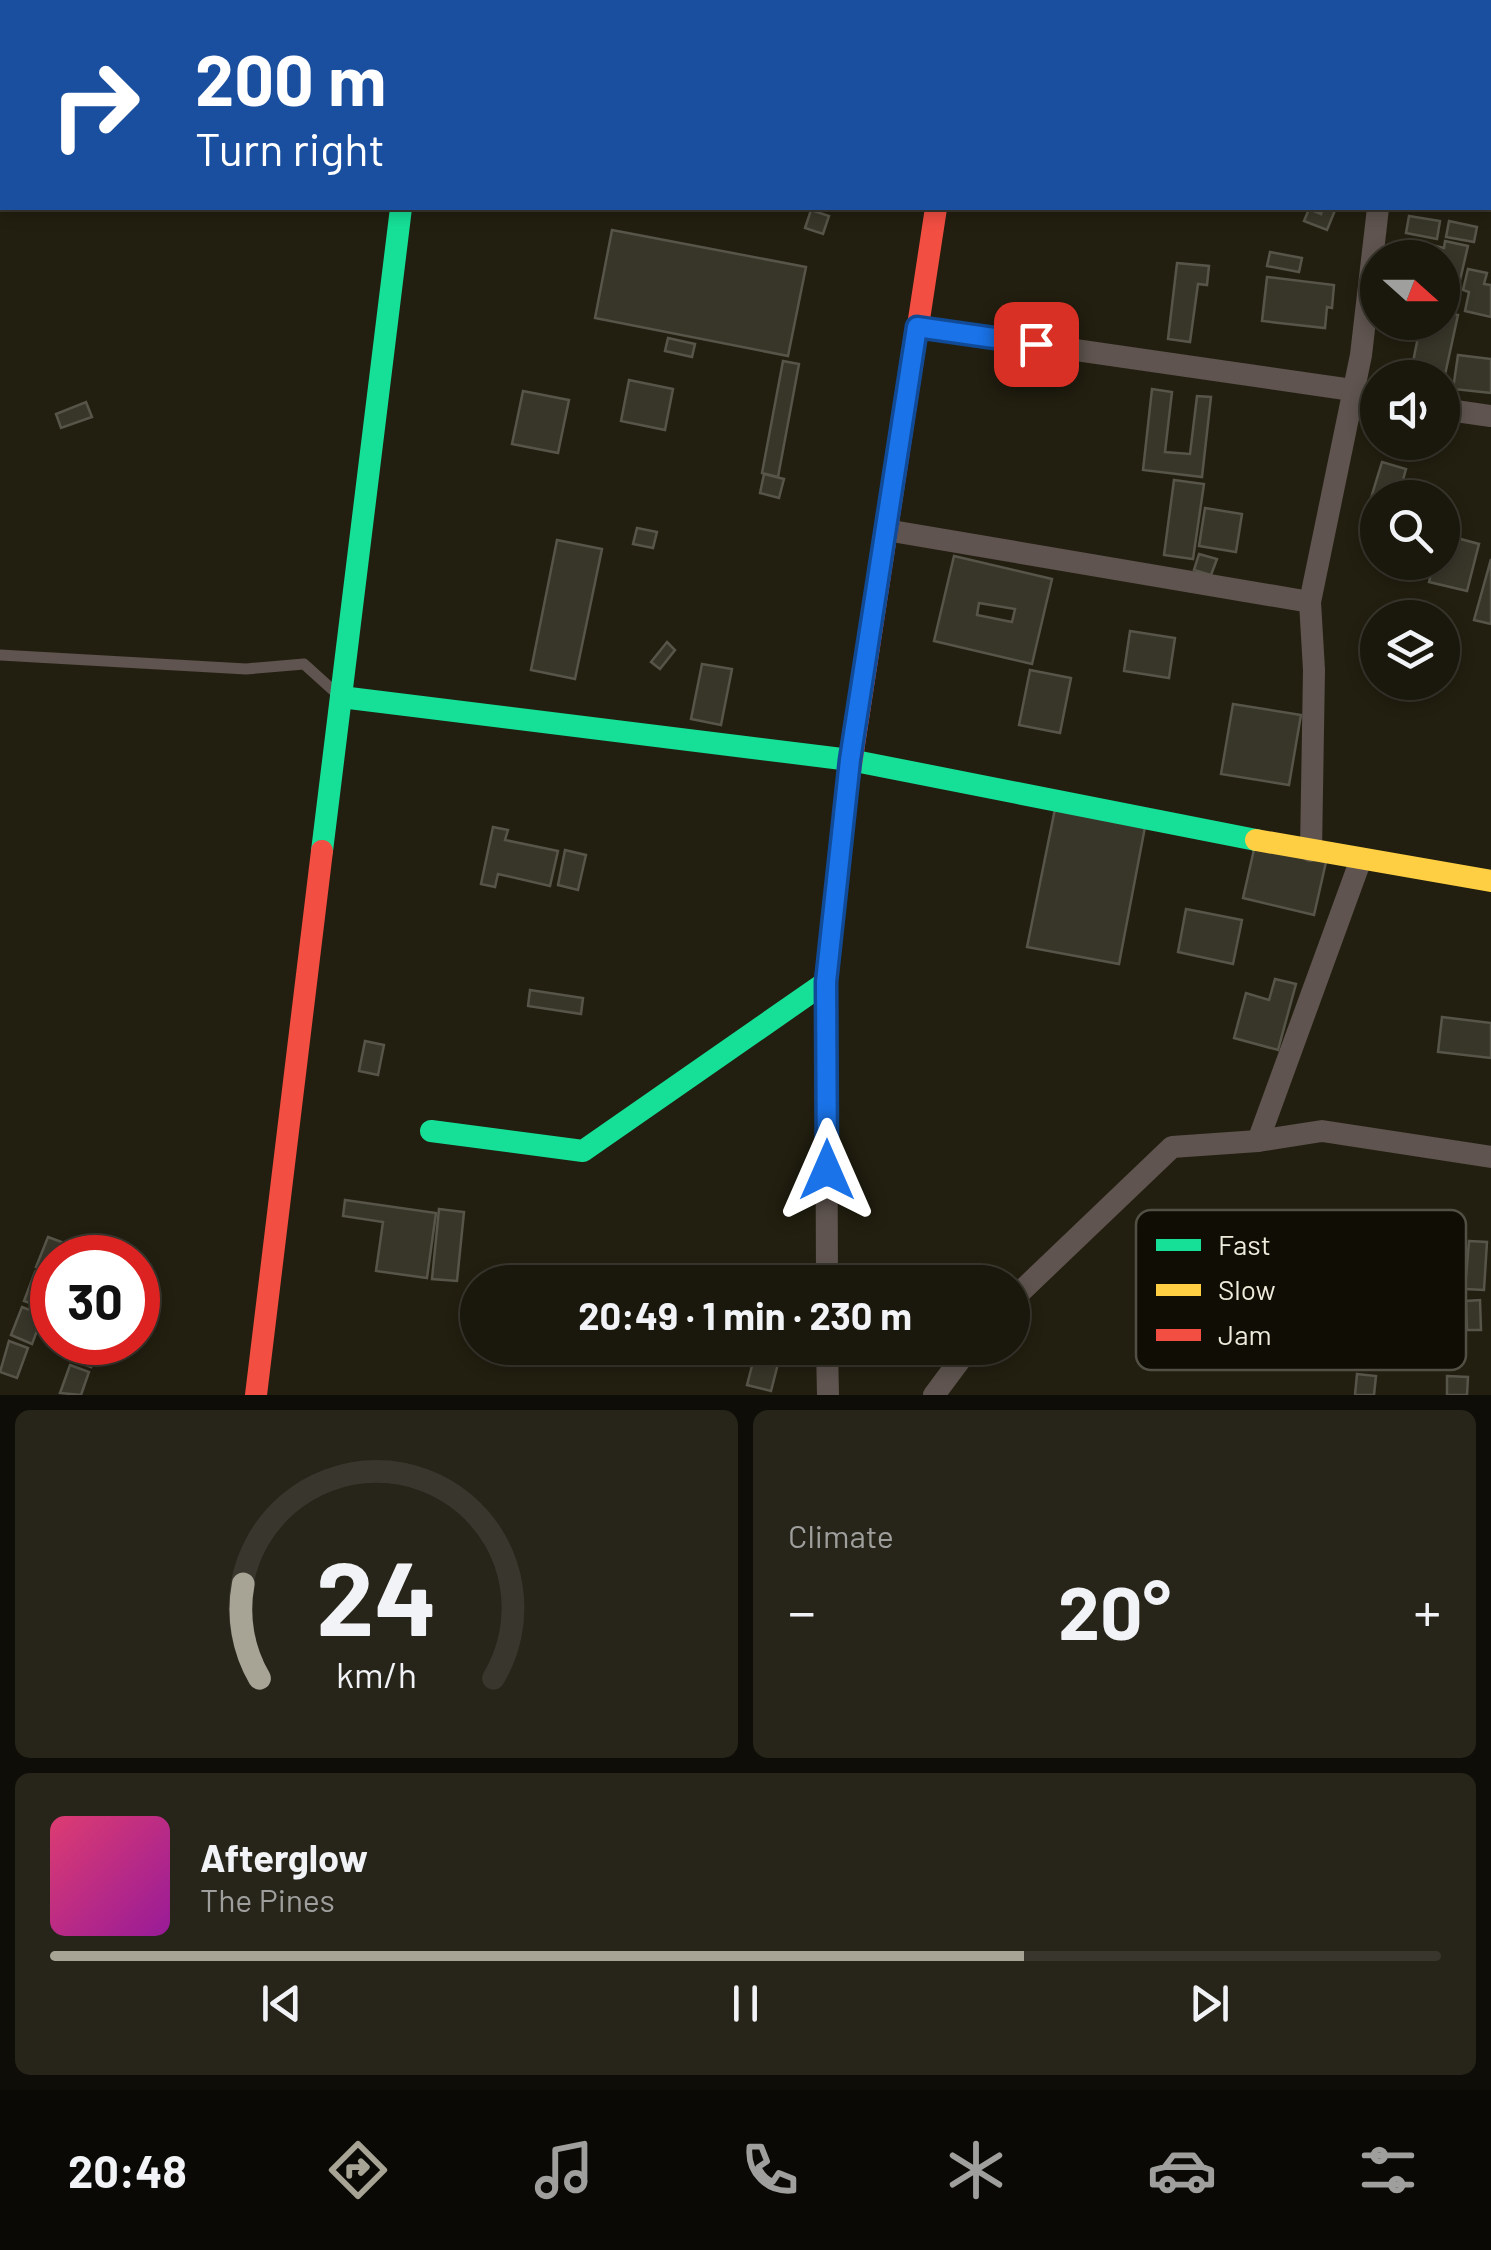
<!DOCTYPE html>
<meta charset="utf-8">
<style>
:root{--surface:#1a170c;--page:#27241a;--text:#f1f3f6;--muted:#9f9f9d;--line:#38362d;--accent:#a7a495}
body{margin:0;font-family:Barlow,sans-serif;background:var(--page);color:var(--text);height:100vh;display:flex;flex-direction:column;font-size:38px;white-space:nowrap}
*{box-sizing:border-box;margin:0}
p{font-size:32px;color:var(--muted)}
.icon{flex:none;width:55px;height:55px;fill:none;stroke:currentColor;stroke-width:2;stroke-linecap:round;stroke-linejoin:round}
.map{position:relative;height:1395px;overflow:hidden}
.sheet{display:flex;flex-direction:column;gap:15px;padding:15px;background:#0e0d07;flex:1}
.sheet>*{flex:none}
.top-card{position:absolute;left:0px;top:0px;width:1492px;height:210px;box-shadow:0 5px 15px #0003,0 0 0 2px var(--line);background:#1a4fa0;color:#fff;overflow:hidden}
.needle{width:65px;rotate:111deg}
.tools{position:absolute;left:1360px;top:240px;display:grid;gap:20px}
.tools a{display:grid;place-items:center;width:100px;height:100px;border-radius:50%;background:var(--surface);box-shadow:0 5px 15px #0003,0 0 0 2px var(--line);font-size:50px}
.speed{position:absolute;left:30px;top:1235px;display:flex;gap:20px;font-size:50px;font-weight:700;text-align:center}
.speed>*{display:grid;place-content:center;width:130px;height:130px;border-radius:50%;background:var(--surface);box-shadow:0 5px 15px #0003,0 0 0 2px var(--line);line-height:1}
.speed .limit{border:15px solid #d22;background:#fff;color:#111}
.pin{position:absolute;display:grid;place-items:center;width:85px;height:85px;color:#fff;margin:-42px;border-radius:20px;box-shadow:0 5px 15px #0006}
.me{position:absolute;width:110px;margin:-55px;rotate:0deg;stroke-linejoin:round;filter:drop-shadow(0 0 8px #0008)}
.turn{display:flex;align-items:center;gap:35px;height:210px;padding:0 30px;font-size:45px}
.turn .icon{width:130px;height:130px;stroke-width:2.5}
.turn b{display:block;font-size:70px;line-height:85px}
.big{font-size:75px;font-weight:700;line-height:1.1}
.sheet .tile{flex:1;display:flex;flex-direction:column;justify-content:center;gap:15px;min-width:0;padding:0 35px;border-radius:15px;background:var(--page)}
.sheet .dial{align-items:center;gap:0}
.dial svg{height:260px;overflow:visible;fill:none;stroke:var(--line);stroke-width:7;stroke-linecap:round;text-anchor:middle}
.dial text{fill:var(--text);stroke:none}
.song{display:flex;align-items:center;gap:30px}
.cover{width:120px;height:120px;border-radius:15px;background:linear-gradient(135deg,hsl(340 70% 55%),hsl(300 70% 35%))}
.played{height:10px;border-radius:5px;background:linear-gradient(90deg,var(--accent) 70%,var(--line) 70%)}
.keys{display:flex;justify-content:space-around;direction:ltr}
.heat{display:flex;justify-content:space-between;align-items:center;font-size:55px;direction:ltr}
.sheet .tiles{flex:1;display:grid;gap:15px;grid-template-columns:1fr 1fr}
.tile:last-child{grid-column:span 2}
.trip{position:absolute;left:460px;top:1265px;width:570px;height:100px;border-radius:50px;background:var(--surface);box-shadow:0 5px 15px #0003,0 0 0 2px var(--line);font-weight:700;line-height:100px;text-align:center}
.tabs{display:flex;height:160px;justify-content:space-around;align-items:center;background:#0a0905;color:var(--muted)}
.tabs .icon{width:70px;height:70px}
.tabs .selected{color:var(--accent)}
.tabs b{font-size:45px;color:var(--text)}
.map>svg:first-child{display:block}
.building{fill:#383629;stroke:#575549;stroke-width:2.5;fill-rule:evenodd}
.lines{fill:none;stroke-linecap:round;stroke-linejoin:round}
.lane{stroke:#5f544f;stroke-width:11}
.street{stroke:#5f544f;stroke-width:22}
.fast{stroke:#16e098;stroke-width:22}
.slow{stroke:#ffcf43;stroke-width:22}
.jam{stroke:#f24e42;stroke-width:22}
.route-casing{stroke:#114b97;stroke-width:25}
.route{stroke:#1a73e8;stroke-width:18}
.key{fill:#0f0d04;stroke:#525045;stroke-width:2.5}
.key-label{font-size:28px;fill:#eeebdc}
</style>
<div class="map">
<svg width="1491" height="1395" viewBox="0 0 1491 1395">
<rect width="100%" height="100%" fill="#221f10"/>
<g class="building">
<path d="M618,0H865L618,2Z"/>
<path d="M1323,208H1336L1327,230L1304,221L1309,209L1321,214Z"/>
<path d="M811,210L829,216L823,234L805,228Z"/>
<path d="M1409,216L1440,221L1437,239L1406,233Z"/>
<path d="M1449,221L1477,227L1474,242L1446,237Z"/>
<path d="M612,230L806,267L788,356L595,318Z"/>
<path d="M1445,241L1468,246L1453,310L1442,307V258H1419L1423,243L1444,248Z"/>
<path d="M1270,252L1302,258L1299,272L1267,266Z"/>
<path d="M1177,263L1209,266L1207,285L1198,284L1190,342L1168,339Z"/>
<path d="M1468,269L1487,273L1484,284L1491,285V317L1465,311L1469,292L1463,290Z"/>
<path d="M1267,277L1334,285L1332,308L1327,307L1325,328L1262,321Z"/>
<path d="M1442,312L1458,315L1443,384L1442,378L1410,377L1421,322H1442Z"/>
<path d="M668,338L695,344L692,357L665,351Z"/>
<path d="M1458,355L1491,359V393L1453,389Z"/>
<path d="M783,361L799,364L778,477L762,473Z"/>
<path d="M629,380L673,389L665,430L621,421Z"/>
<path d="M1152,389L1172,392L1165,452L1190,454L1197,396L1211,397L1202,477L1143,470Z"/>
<path d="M523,391L569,400L558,453L512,444Z"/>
<path d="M86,402L92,417L61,428L56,414Z"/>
<path d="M1382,462L1406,469L1398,498H1378V514L1367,511Z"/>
<path d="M764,474L784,479L779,498L760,493Z"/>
<path d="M1174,480L1204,484L1193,559L1164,555Z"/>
<path d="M1205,508L1242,514L1236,552L1199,546Z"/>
<path d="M637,528L657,532L653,548L633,544Z"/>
<path d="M1442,534L1479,544L1467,591L1429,582L1434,562H1442Z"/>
<path d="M557,540L602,549L575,679L531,670Z"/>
<path d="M1199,554L1217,559L1211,575L1194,570Z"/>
<path d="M954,556L1052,579L1032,664L934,641ZM979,603L1015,609L1012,622L977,615Z"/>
<path d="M1491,559V624L1474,620Z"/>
<path d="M1130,631L1175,638L1169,678L1124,671Z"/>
<path d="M667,642L675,650L660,669L651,662Z"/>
<path d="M702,664L732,669L721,725L691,719Z"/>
<path d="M1030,670L1071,678L1060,733L1019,725Z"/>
<path d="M1233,704L1301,715L1289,785L1221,774Z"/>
<path d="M1055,809L1145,827L1119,964L1027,947Z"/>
<path d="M493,827L508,830L505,840L558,851L550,886L498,874L495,887L481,884Z"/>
<path d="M1255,845L1326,862L1314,915L1243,898Z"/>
<path d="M565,850L586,855L578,890L558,885Z"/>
<path d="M1186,909L1242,920L1233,964L1178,952Z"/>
<path d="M1275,979L1296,984L1278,1050L1234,1038L1246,993L1269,1000Z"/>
<path d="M530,990L583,998L581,1014L528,1006Z"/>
<path d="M1442,1017L1491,1023V1058L1438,1052Z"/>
<path d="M365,1041L384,1045L378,1075L359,1071Z"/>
<path d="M345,1200L436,1213L427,1278L376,1271L383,1222L343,1216Z"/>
<path d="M439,1209L464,1212L457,1281L432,1279Z"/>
<path d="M48,1237L67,1244L62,1258H52V1273L36,1267Z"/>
<path d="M1469,1241L1487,1242L1484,1290L1465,1289Z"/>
<path d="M35,1272L52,1279L44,1308L24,1301Z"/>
<path d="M1480,1300L1481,1330H1467L1466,1301Z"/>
<path d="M22,1307L43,1315L32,1344L11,1335Z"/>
<path d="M9,1341L28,1348L17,1378L0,1372Z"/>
<path d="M78,1342H100L91,1367L71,1359Z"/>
<path d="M756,1350L780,1356L771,1391L747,1385Z"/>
<path d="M70,1365L89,1372L81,1395L60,1393Z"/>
<path d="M1357,1374L1376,1376L1374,1395H1355Z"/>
<path d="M1447,1376L1468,1377L1467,1395H1447Z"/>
</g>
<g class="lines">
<path class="lane" d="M0,655L246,669L304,664L335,692"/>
<g class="street">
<path d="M968,2V0"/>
<path d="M1420,2L1421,0"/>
<path d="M917,327L1352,390L1378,397"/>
<path d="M1442,409L1491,416"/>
<path d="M886,530L1310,602"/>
<path d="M1311,851L1314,670L1310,602L1361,355L1378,208"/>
<path d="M826,982L827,1282"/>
<path d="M1258,1141L1361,859"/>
<path d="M1012,1300L1172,1147L1258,1141L1322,1131L1491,1157"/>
<path d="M827,1348L828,1395"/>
<path d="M934,1395L969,1348"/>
</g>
<g class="fast">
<path d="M341,697L850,760L1256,840"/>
<path d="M322,851L401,208"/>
<path d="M431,1131L583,1151L826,982L847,791"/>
</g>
<g class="slow">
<path d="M426,0V2"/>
<path d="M1256,840L1491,881"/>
</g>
<g class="jam">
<path d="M847,791L936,208"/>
<path d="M256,1395L322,851"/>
</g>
</g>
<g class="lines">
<g class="route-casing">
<path id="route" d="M827,1170L826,982L850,760L917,327L1036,344"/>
</g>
<use href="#route" class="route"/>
</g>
<rect x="1136" y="1210" width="330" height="160" rx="15" class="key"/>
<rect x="1156" y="1239" width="45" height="12" fill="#16e098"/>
<rect x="1156" y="1284" width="45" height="12" fill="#ffcf43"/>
<rect x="1156" y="1329" width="45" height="12" fill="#f24e42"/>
<g class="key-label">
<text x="1218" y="1255">Fast</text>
<text x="1218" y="1300">Slow</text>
<text x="1218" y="1345">Jam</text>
</g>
</svg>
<div class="tools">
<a><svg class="needle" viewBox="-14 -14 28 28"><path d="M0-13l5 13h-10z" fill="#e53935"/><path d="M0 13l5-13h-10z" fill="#9f9f9d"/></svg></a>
<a><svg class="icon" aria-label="sound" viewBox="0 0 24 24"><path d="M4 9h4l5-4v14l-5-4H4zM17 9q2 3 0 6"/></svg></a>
<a><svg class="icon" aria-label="search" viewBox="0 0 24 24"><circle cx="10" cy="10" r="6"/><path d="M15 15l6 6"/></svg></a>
<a><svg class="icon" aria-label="layers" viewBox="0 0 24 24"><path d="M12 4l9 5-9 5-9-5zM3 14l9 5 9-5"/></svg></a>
</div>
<div class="speed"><div class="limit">30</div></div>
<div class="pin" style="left:1036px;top:344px;background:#d93025"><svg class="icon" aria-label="arrive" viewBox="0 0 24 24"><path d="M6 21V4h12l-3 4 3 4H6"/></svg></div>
<svg class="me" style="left:827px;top:1170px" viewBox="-20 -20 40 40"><path d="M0-17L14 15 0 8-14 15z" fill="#1a73e8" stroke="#fff" stroke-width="4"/></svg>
<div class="trip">20:49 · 1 min · 230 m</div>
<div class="top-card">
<div class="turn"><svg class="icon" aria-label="right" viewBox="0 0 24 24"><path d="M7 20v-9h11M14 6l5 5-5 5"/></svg><div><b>200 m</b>Turn right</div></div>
</div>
</div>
<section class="sheet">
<div class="tiles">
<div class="tile dial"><svg viewBox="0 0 100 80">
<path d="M14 69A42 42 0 1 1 86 69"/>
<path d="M14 69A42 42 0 0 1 9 40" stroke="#a7a495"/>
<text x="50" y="56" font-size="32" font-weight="700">24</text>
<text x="50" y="72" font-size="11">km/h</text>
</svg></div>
<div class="tile"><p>Climate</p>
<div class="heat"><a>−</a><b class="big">20°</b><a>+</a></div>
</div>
<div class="tile">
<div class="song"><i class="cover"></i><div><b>Afterglow</b><p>The Pines</p></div></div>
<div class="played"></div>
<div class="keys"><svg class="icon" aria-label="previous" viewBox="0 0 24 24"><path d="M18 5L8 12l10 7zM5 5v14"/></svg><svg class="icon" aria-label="pause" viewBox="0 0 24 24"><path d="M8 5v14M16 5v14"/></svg><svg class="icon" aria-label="next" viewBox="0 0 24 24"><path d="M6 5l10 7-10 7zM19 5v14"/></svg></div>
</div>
</div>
</section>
<nav class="tabs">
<b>20:48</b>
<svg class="icon selected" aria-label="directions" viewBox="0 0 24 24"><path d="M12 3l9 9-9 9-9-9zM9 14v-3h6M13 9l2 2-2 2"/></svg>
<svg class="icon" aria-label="music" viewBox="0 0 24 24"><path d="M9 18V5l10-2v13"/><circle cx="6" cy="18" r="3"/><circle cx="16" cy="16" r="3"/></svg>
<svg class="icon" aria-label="phone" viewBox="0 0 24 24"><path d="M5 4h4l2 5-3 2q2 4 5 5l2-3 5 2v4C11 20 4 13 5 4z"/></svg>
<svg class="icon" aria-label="climate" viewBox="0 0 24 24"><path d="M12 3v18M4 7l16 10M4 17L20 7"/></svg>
<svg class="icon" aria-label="car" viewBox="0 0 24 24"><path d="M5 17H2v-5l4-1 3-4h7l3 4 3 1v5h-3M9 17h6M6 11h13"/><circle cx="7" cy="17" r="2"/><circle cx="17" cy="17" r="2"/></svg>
<svg class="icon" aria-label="filters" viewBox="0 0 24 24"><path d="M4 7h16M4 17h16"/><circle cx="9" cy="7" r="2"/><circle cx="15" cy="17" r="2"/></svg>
</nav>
